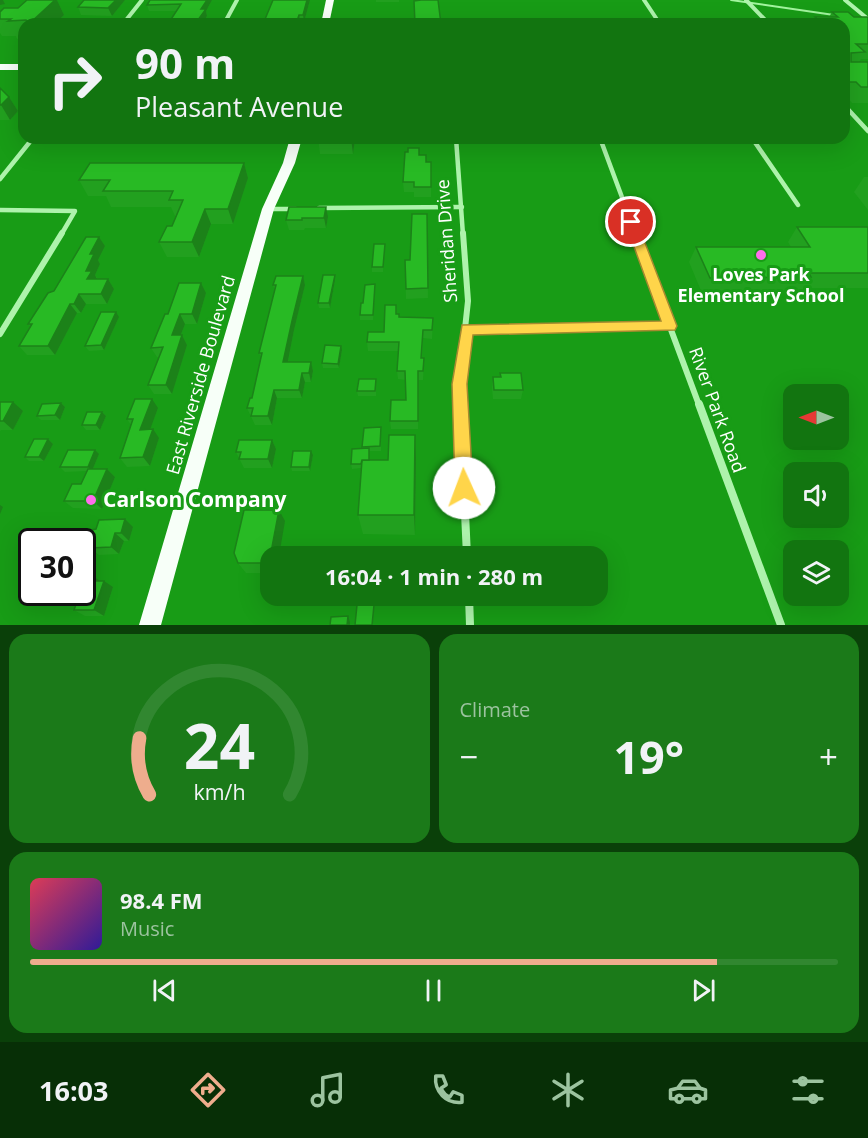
<!DOCTYPE html>
<meta charset="utf-8">
<style>
:root{--surface:#127510;--page:#1b7a19;--text:#f1f3f6;--muted:#9cc39f;--line:#318730;--accent:#eead8d}
body{margin:0;font-family:"Open Sans",sans-serif;background:var(--page);color:var(--text);height:100vh;display:flex;flex-direction:column;font-size:22px;white-space:nowrap}
*{box-sizing:border-box;margin:0}
p{font-size:20px;color:var(--muted)}
.icon{flex:none;width:33px;height:33px;fill:none;stroke:currentColor;stroke-width:2;stroke-linecap:round;stroke-linejoin:round}
.map{position:relative;height:625px;overflow:hidden}
.details{display:flex;flex-direction:column;gap:9px;padding:9px;background:#0a4009;flex:1}
.details>*{flex:none}
.top-card{position:absolute;left:18px;top:18px;width:832px;height:126px;border-radius:18px;box-shadow:0 6px 24px #0002;background:#127510;color:var(--text);overflow:hidden}
.needle{width:39px;rotate:270deg}
.fabs{position:absolute;left:783px;top:384px;display:grid;gap:12px}
.fabs a{display:grid;place-items:center;width:66px;height:66px;border-radius:12px;background:var(--surface);box-shadow:0 6px 24px #0002;font-size:30px}
.speed{position:absolute;left:18px;top:528px;display:flex;gap:12px;font-size:30px;font-weight:700;text-align:center}
.speed>*{display:grid;place-content:center;width:78px;height:78px;border-radius:50%;background:var(--surface);box-shadow:0 6px 24px #0002;line-height:1}
.speed .limit{border:3px solid #111;border-radius:9px;background:#fff;color:#111}
.pin{position:absolute;display:grid;place-items:center;width:51px;height:51px;color:#fff;margin:-26px;border:3px solid #fff;border-radius:50%;box-shadow:0 2px 6px #0007}
.me{position:absolute;width:66px;margin:-33px;rotate:358deg;stroke-linejoin:round;filter:drop-shadow(0 0 4px #0008)}
.turn{display:flex;align-items:center;gap:21px;height:126px;padding:0 18px;font-size:27px}
.turn .icon{width:78px;height:78px;stroke-width:2.5}
.turn b{display:block;font-size:42px;line-height:51px}
.big{font-size:45px;font-weight:700;line-height:1.1}
.details .card{flex:1;display:flex;flex-direction:column;justify-content:center;gap:9px;min-width:0;padding:0 21px;border-radius:18px;background:var(--page)}
.details .dial{align-items:center;gap:0}
.dial svg{height:156px;overflow:visible;fill:none;stroke:var(--line);stroke-width:7;stroke-linecap:round;text-anchor:middle}
.dial text{fill:var(--text);stroke:none}
.song{display:flex;align-items:center;gap:18px}
.cover{width:72px;height:72px;border-radius:9px;background:linear-gradient(135deg,hsl(350 70% 55%),hsl(250 70% 35%))}
.played{height:6px;border-radius:3px;background:linear-gradient(90deg,var(--accent) 85%,var(--line) 85%)}
.keys{display:flex;justify-content:space-around;direction:ltr}
.heat{display:flex;justify-content:space-between;align-items:center;font-size:33px;direction:ltr}
.details .tiles{flex:1;display:grid;gap:9px;grid-template-columns:1fr 1fr}
.card:last-child{grid-column:span 2}
.trip{position:absolute;left:260px;top:546px;width:348px;height:60px;border-radius:18px;background:var(--surface);box-shadow:0 6px 24px #0002;font-weight:700;line-height:60px;text-align:center}
.tab-bar{display:flex;height:96px;justify-content:space-around;align-items:center;background:#072f06;color:var(--muted)}
.tab-bar .icon{width:42px;height:42px}
.tab-bar .current{color:var(--accent)}
.tab-bar b{font-size:27px;color:var(--text)}
.map>svg:first-child{display:block}
.lines{fill:none;stroke-linecap:round;stroke-linejoin:round}
.stream{stroke:#a2f59e;stroke-width:2}
.street-far3{stroke:#aef3ac;stroke-width:4}
.street-far2{stroke:#aef3ac;stroke-width:4.5}
.street-far1{stroke:#aef3ac;stroke-width:6}
.street{stroke:#aef3ac;stroke-width:8}
.primary{fill:#f7fff8;fill-rule:evenodd}
.wall{fill:#22a01f}
.shaded-wall{fill:#1c8219}
.building{fill:#28ba24;stroke:#1c8219;stroke-width:1.5}
.route{fill:#ffd54a;stroke:#a68a30;stroke-width:1.5}
.poi-dot{fill:#ff6dec;stroke:#189c16;stroke-width:2}
.labels{text-anchor:middle;stroke-width:6;stroke-linejoin:round;paint-order:stroke}
.street-label{font-size:18px;fill:#fff;stroke:#189c16}
.poi-label{font-size:18px;font-weight:bold;fill:#fff;stroke:#189c16}
.near-poi-label{font-size:21px;font-weight:bold;fill:#fff;stroke:#189c16;text-anchor:start}
</style>
<div class="map">
<svg width="868" height="625" viewBox="0 0 868 625">
<rect width="100%" height="100%" fill="#189c16"/>
<g class="lines">
<path class="stream" d="M731,0L834,15"/>
<g class="street-far3">
<path d="M644,0L660,24"/>
<path d="M746,0L769,24"/>
<path d="M845,0L868,19"/>
<path d="M123,24L142,0"/>
<path d="M224,24L237,0"/>
</g>
<g class="street-far2">
<path d="M844,105L868,131"/>
<path d="M456,138L463,235"/>
<path d="M600,138L636,235"/>
<path d="M752,138L798,205"/>
<path d="M0,179L33,138"/>
<path d="M319,208L462,207"/>
<path d="M268,209H296"/>
<path d="M0,210L75,211L61,235"/>
</g>
<g class="street-far1">
<path d="M635,233L699,405"/>
<path d="M467,329L670,326"/>
<path d="M0,334L62,233"/>
<path d="M460,405L459,384L468,301L463,233"/>
</g>
<g class="street">
<path d="M460,404L467,556"/>
<path d="M699,404L781,625"/>
<path d="M469,596L470,625"/>
</g>
<g class="primary">
<path d="M326,0H334L329,24H321Z"/>
<rect x="0" y="64" width="24" height="6"/>
<path d="M290,138H302L295,163L274,209L161,625H139L262,209L283,163Z"/>
</g>
</g>
<g class="wall">
<path d="M27,0H57L64,15L55,24H24V38L17,39L16,36H2L0,33V12L18,8Z"/>
<path d="M84,0H125L112,16L81,15L78,7Z"/>
<path d="M150,0H212L206,11L207,16L202,24H157H168L177,11H149L147,5Z"/>
<path d="M310,0L304,22H300L299,24H263Z"/>
<rect x="376" y="0" width="23" height="2"/>
<path d="M832,12L854,17H868V59H861L859,62H868V103H852L848,98H844V24H812L815,17H829Z"/>
<path d="M0,88L9,97L18,111L10,120H0Z"/>
<path d="M318,138H355L353,154H320Z"/>
<path d="M408,152L419,155L426,162H431V197H414V192H404L403,182Z"/>
<path d="M244,163L248,178L233,224H211L199,257H167L159,242L172,226L176,216H175L171,207H111L106,196H88L79,180Z"/>
<path d="M864,177H868V210L854,192Z"/>
<path d="M289,207L328,217L326,228H305L304,230H289L286,220Z"/>
<path d="M427,214L428,298L406,299L405,260H410Z"/>
<path d="M797,227H868V288H804L801,292L702,293L689,262L696,247H791L788,242Z"/>
<path d="M99,237L105,246L98,260L100,264L95,275L98,279H108L114,289L107,304H86L81,313H77L55,355H27L19,346L30,326L28,324L54,291Z"/>
<path d="M385,244L383,272H372V267Z"/>
<path d="M303,276L305,285L294,330L288,362H311L313,371L311,382H305L302,398H277L272,425H255L247,408L252,398L261,358L259,353L275,291L273,285Z"/>
<path d="M335,280L330,308H319L318,303Z"/>
<path d="M375,289L373,320H360V315L363,303Z"/>
<path d="M206,293L197,324H185L181,335H182L187,345L172,394H154L148,385L159,357H157L151,348L168,314Z"/>
<path d="M396,305L397,314L399,317L433,318L432,339L423,338L422,358H424L423,380H418V429H391L390,421L406,400V380L398,379L397,371L398,351H368L367,342L384,332Z"/>
<path d="M119,317L104,350L89,351L85,346Z"/>
<path d="M342,350L339,368H323L322,363Z"/>
<path d="M500,373L523,390L521,399H493L492,387L493,377H500Z"/>
<path d="M376,379V396H358L357,391Z"/>
<path d="M0,402L23,411L13,430H1L0,431Z"/>
<path d="M61,403L65,407L60,420H41L37,416Z"/>
<path d="M158,408L150,429L159,438L150,466L127,467L120,458L131,425L127,419Z"/>
<path d="M102,412L106,416L100,430H86L82,425Z"/>
<path d="M381,432V451H369V460H388L415,435L416,458L415,535L363,534L358,515L361,468L352,469L351,464L362,448V447Z"/>
<path d="M48,439L53,444L44,461H29L25,457Z"/>
<path d="M272,440L276,449L272,468H244L236,452Z"/>
<path d="M99,454L93,469H107L115,477L102,509L73,508L64,501L81,484L86,471L65,472L60,467Z"/>
<path d="M313,455L310,471H292L291,467Z"/>
<path d="M285,521L270,556V573H246L238,563Z"/>
<path d="M133,527L129,541H124L119,554L99,555L90,548L91,545L86,542Z"/>
<path d="M100,581L113,587L104,616H85L74,610L77,602L72,599Z"/>
<path d="M393,596H425H417V603H394Z"/>
</g>
<g class="shaded-wall">
<path d="M0,0H3L5,4L0,5Z"/>
<path d="M55,0H57L64,15L55,24H31L30,23Z"/>
<path d="M116,0H125L112,16L108,8Z"/>
<path d="M207,0H212L206,11L207,16L202,24H195L201,9Z"/>
<path d="M307,0H310L304,22L303,15Z"/>
<path d="M299,15L300,22L299,24H296Z"/>
<path d="M9,97L18,111L10,120L1,105Z"/>
<path d="M351,138H355L353,154Z"/>
<path d="M244,163L248,178L233,224L228,209Z"/>
<path d="M326,207L328,217L326,228L324,218Z"/>
<path d="M205,209L211,224L199,257L192,242Z"/>
<path d="M99,237L105,246L98,260L100,264L95,275L98,281L87,279L86,271L90,254Z"/>
<path d="M335,275V280L330,308L329,303Z"/>
<path d="M303,276L305,285L294,330L286,371L283,362L292,321Z"/>
<path d="M108,279L114,289L107,304L101,294Z"/>
<path d="M201,283L206,293L197,324L192,314Z"/>
<path d="M79,294L86,304L81,313L74,304Z"/>
<path d="M70,304L77,313L55,355L48,346Z"/>
<path d="M116,312L119,317L104,350L101,345Z"/>
<path d="M180,314L185,324L177,345L172,335Z"/>
<path d="M182,335L187,345L172,394L166,385Z"/>
<path d="M341,346L342,350L339,368L338,364Z"/>
<path d="M311,362L313,371L311,382L309,373Z"/>
<path d="M302,373L305,382L302,398L299,390Z"/>
<path d="M274,390L277,398L272,425L268,416Z"/>
<path d="M152,399L158,408L147,438L140,430Z"/>
<path d="M13,402L23,411L13,430L3,421Z"/>
<path d="M61,403L65,407L60,420L55,415Z"/>
<path d="M102,412L106,416L100,430L96,425Z"/>
<path d="M153,429L159,438L150,466L143,457Z"/>
<path d="M415,435L416,458L415,535L414,515Z"/>
<path d="M48,439L53,444L44,461L39,457Z"/>
<path d="M272,440L276,449L272,468L268,459Z"/>
<path d="M95,450L99,454L92,471L88,467Z"/>
<path d="M311,451L313,455L310,471L309,467Z"/>
<path d="M107,469L115,477L102,509L93,501Z"/>
<path d="M0,505L3,507L0,514Z"/>
<path d="M279,510L285,521L279,556H270Z"/>
<path d="M125,519L133,527L129,541L121,533Z"/>
<path d="M115,533L124,541L119,554L111,547Z"/>
<path d="M92,575L101,582L90,581Z"/>
<path d="M104,581L113,587L104,616L94,610Z"/>
<path d="M348,616L350,622V625H347Z"/>
</g>
<g class="building">
<path d="M27,0H55L30,23L26,20L8,21L11,19H0V12L4,8H18Z"/>
<path d="M84,0H116L108,8L78,7Z"/>
<path d="M150,0H207L201,9H206L195,24H157H168L181,4L147,5Z"/>
<path d="M273,0H307L303,15H299L296,24H263Z"/>
<path d="M421,0H438L441,24H415L414,1Z"/>
<path d="M832,12H848L854,17H868V44H856L865,52L851,53V62H868V87H861L856,82H844V24H822L815,17H838Z"/>
<path d="M498,19H530L531,24H499Z"/>
<path d="M332,21H346L345,24H331Z"/>
<path d="M643,22H655L656,24H644Z"/>
<path d="M0,88L9,97L1,105H0Z"/>
<rect x="318" y="138" width="33" height="1"/>
<path d="M408,148H419V155H426V162H431V187H414V182H403L405,152H408Z"/>
<path d="M90,163H244L228,209H205L192,242H159L167,226H172L183,200H169L173,191H103L110,180H79Z"/>
<path d="M289,207H326L324,218H302V220H286Z"/>
<path d="M412,214H427L428,288L406,289L405,260H410Z"/>
<path d="M797,227H868V273H809L811,277L710,278L696,247H810Z"/>
<path d="M86,237H99L90,254H94L86,271H92L87,279H108L101,294H79L74,304H70L48,346H19L32,324H28L48,293L54,291Z"/>
<path d="M374,244H385L383,267H372Z"/>
<path d="M323,275H335L329,303H318Z"/>
<path d="M276,276H303L292,321L283,362H311L309,373H302L299,390H274L268,416H251L253,408H247L250,398H252L262,353H259L276,285H273Z"/>
<path d="M179,283H201L192,314H180L172,335H182L166,385H148L163,347L151,348L165,314H168Z"/>
<path d="M375,284L373,315H360L361,303H363L365,285Z"/>
<path d="M385,305H396V314H399V317L433,318L432,330H423L421,358H424L423,371H418V421H390L391,400H406L405,371H397L399,342H367L368,332H384Z"/>
<path d="M101,312H116L101,345L85,346Z"/>
<path d="M325,345L341,346L338,364L322,363Z"/>
<path d="M500,373H521L523,390H494L493,377H501Z"/>
<path d="M359,379H376L375,391H357Z"/>
<path d="M135,399H152L140,430L153,429L143,457L120,458L133,419H127Z"/>
<path d="M0,402H13L3,421H0Z"/>
<path d="M61,403L55,415L37,416L42,404Z"/>
<path d="M87,412H102L96,425H82Z"/>
<path d="M381,427L380,446L362,447L364,428Z"/>
<path d="M389,435H415L414,515H358L362,460H388Z"/>
<path d="M34,439H48L39,457H25Z"/>
<path d="M239,440H272L268,459H239L241,452H236Z"/>
<path d="M369,448V460H362L361,464H351L352,449Z"/>
<path d="M68,450H95L88,467H60Z"/>
<path d="M293,451H311L309,467H291Z"/>
<path d="M88,469H107L93,501H64L72,484H81Z"/>
<path d="M244,510H279L269,563H238L234,553Z"/>
<path d="M125,519L121,533H115L111,547L90,548L92,542H86L91,530L96,529L99,520Z"/>
<path d="M92,575L90,581H104L94,610H74L78,599H72L75,592H82V576Z"/>
<rect x="393" y="596" width="23" height="1"/>
<path d="M357,605H374L372,625H355Z"/>
<path d="M348,616L347,625H330L331,617Z"/>
</g>
<path class="route" d="M631,218L637,222L677,326L675,330L473,335L467,384L473,488L470,494L464,497L458,494L455,488L452,384L462,325L661,321L625,222Z"/>
<g class="poi-dot">
<circle cx="761" cy="255" r="6"/>
<circle cx="91" cy="500" r="6"/>
</g>
<g class="labels">
<g class="street-label">
<text transform="translate(447 241) rotate(-94)" y="6">Sheridan Drive</text>
<text transform="translate(201 375) rotate(-74)" y="6">East Riverside Boulevard</text>
<text transform="translate(717 410) rotate(70)" y="6">River Park Road</text>
</g>
<g class="poi-label">
<text x="761" y="281">Loves Park<tspan x="761" dy="21">Elementary School</tspan></text>
</g>
<g class="near-poi-label">
<text x="103" y="507">Carlson Company</text>
</g>
</g>
</svg>
<div class="fabs">
<a><svg class="needle" viewBox="-14 -14 28 28"><path d="M0-13l5 13h-10z" fill="#e53935"/><path d="M0 13l5-13h-10z" fill="#9cc39f"/></svg></a>
<a><svg class="icon" aria-label="sound" viewBox="0 0 24 24"><path d="M4 9h4l5-4v14l-5-4H4zM17 9q2 3 0 6"/></svg></a>
<a><svg class="icon" aria-label="layers" viewBox="0 0 24 24"><path d="M12 4l9 5-9 5-9-5zM3 14l9 5 9-5"/></svg></a>
</div>
<div class="speed"><div class="limit">30</div></div>
<div class="pin" style="left:631px;top:222px;background:#d93025"><svg class="icon" aria-label="arrive" viewBox="0 0 24 24"><path d="M6 21V4h12l-3 4 3 4H6"/></svg></div>
<svg class="me" style="left:464px;top:488px" viewBox="-20 -20 40 40"><circle r="19" fill="#fff"/><path d="M0-13L10 11 0 6-10 11z" fill="#ffd54a"/></svg>
<div class="trip">16:04 · 1 min · 280 m</div>
<div class="top-card">
<div class="turn"><svg class="icon" aria-label="right" viewBox="0 0 24 24"><path d="M7 20v-9h11M14 6l5 5-5 5"/></svg><div><b>90 m</b>Pleasant Avenue</div></div>
</div>
</div>
<section class="details">
<div class="tiles">
<div class="card dial"><svg viewBox="0 0 100 80">
<path d="M14 69A42 42 0 1 1 86 69"/>
<path d="M14 69A42 42 0 0 1 9 40" stroke="#eead8d"/>
<text x="50" y="56" font-size="32" font-weight="700">24</text>
<text x="50" y="72" font-size="11">km/h</text>
</svg></div>
<div class="card"><p>Climate</p>
<div class="heat"><a>−</a><b class="big">19°</b><a>+</a></div>
</div>
<div class="card">
<div class="song"><i class="cover"></i><div><b>98.4 FM</b><p>Music</p></div></div>
<div class="played"></div>
<div class="keys"><svg class="icon" aria-label="previous" viewBox="0 0 24 24"><path d="M18 5L8 12l10 7zM5 5v14"/></svg><svg class="icon" aria-label="pause" viewBox="0 0 24 24"><path d="M8 5v14M16 5v14"/></svg><svg class="icon" aria-label="next" viewBox="0 0 24 24"><path d="M6 5l10 7-10 7zM19 5v14"/></svg></div>
</div>
</div>
</section>
<nav class="tab-bar">
<b>16:03</b>
<svg class="icon current" aria-label="directions" viewBox="0 0 24 24"><path d="M12 3l9 9-9 9-9-9zM9 14v-3h6M13 9l2 2-2 2"/></svg>
<svg class="icon" aria-label="music" viewBox="0 0 24 24"><path d="M9 18V5l10-2v13"/><circle cx="6" cy="18" r="3"/><circle cx="16" cy="16" r="3"/></svg>
<svg class="icon" aria-label="phone" viewBox="0 0 24 24"><path d="M5 4h4l2 5-3 2q2 4 5 5l2-3 5 2v4C11 20 4 13 5 4z"/></svg>
<svg class="icon" aria-label="climate" viewBox="0 0 24 24"><path d="M12 3v18M4 7l16 10M4 17L20 7"/></svg>
<svg class="icon" aria-label="car" viewBox="0 0 24 24"><path d="M5 17H2v-5l4-1 3-4h7l3 4 3 1v5h-3M9 17h6M6 11h13"/><circle cx="7" cy="17" r="2"/><circle cx="17" cy="17" r="2"/></svg>
<svg class="icon" aria-label="filters" viewBox="0 0 24 24"><path d="M4 7h16M4 17h16"/><circle cx="9" cy="7" r="2"/><circle cx="15" cy="17" r="2"/></svg>
</nav>
